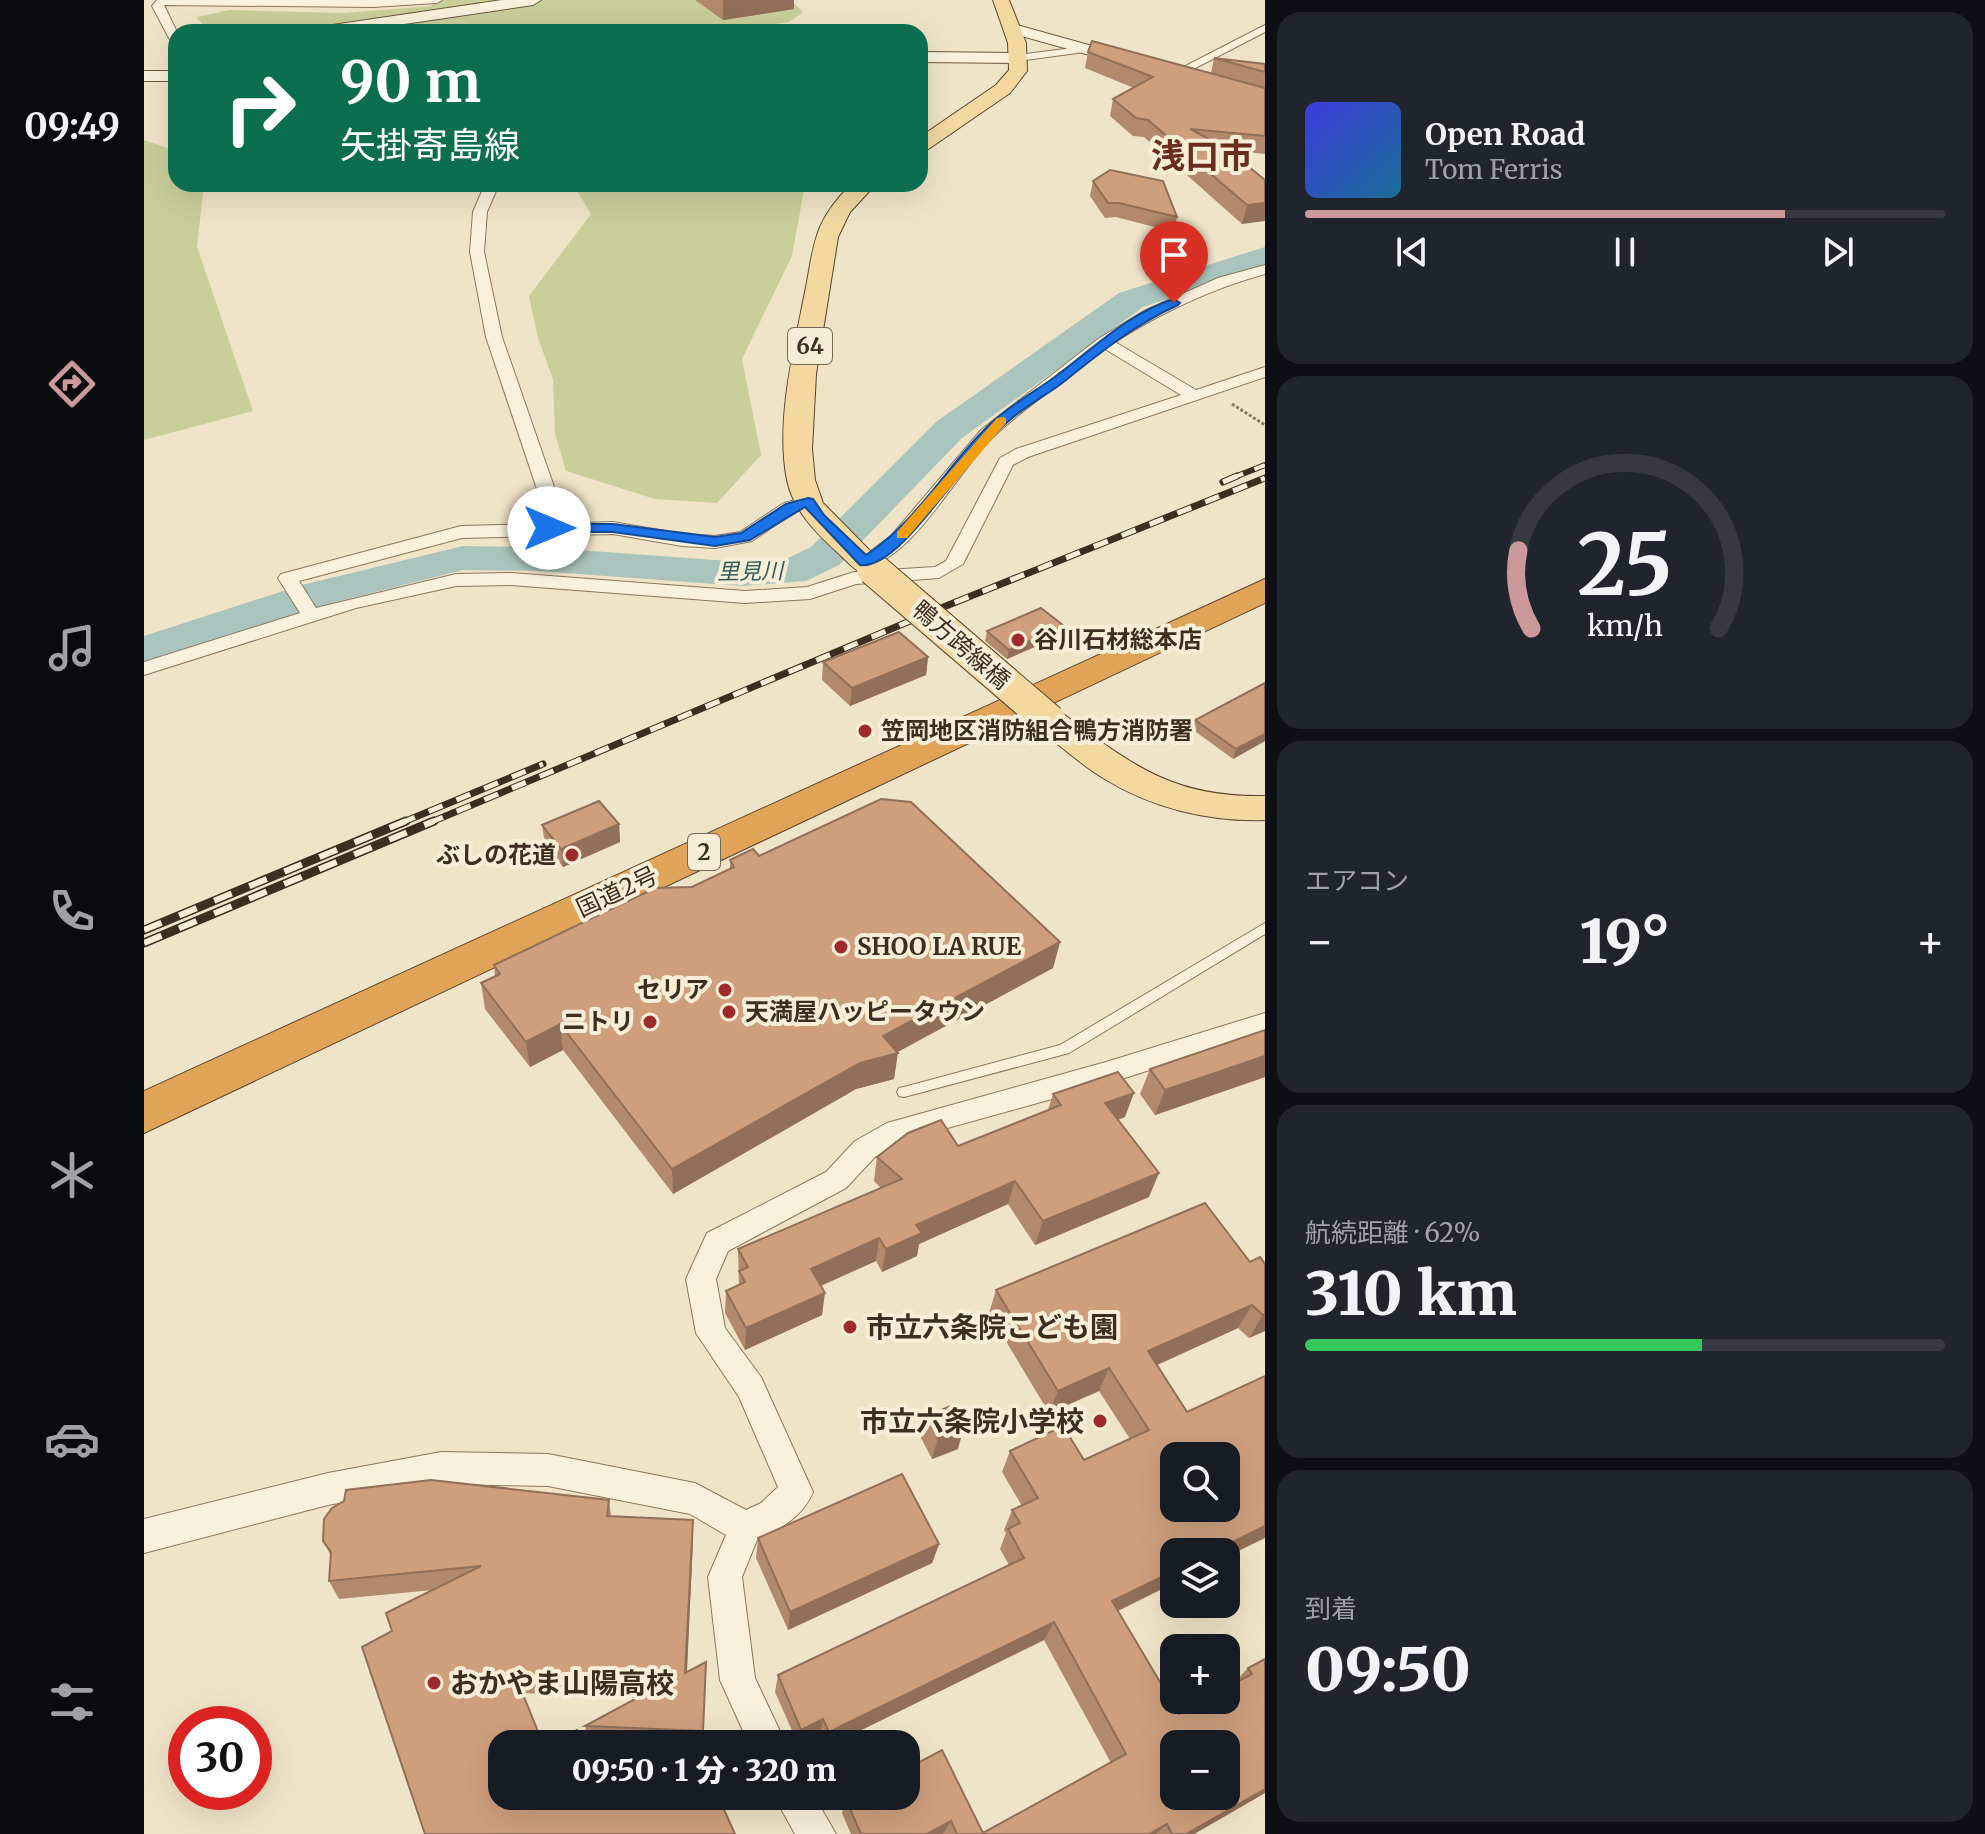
<!DOCTYPE html>
<html lang="ja">
<meta charset="utf-8">
<style>
:root{--surface:#171b24;--page:#20242c;--text:#f1f3f6;--muted:#9ea1a6;--line:#363941;--accent:#cc999b}
body{margin:0;font-family:Merriweather,"Noto Sans JP",serif;background:var(--page);color:var(--text);height:100vh;display:flex;flex-direction:column;font-size:30px;white-space:nowrap}
*{box-sizing:border-box;margin:0}
p{font-size:26px;color:var(--muted)}
.icon{flex:none;width:44px;height:44px;fill:none;stroke:currentColor;stroke-width:2;stroke-linecap:round;stroke-linejoin:round}
.map{position:relative;flex:1;overflow:hidden}
.panel{display:flex;flex-direction:column;gap:12px;padding:12px;background:#0d0f14;width:720px}
.panel>*{flex:none}
.hud{position:absolute;left:24px;top:24px;width:760px;height:168px;border-radius:24px;box-shadow:0 8px 32px #0002;background:#0b6e4f;color:#fff;overflow:hidden}
.buttons{position:absolute;left:1016px;top:1442px;display:grid;gap:16px}
.buttons a{display:grid;place-items:center;width:80px;height:80px;border-radius:16px;background:var(--surface);box-shadow:0 8px 32px #0002;font-size:40px}
.speed{position:absolute;left:24px;top:1706px;display:flex;gap:16px;font-size:40px;font-weight:700;text-align:center}
.speed>*{display:grid;place-content:center;width:104px;height:104px;border-radius:50%;background:var(--surface);box-shadow:0 8px 32px #0002;line-height:1}
.speed .limit{border:12px solid #d22;background:#fff;color:#111}
.pin{position:absolute;display:grid;place-items:center;width:68px;height:68px;color:#fff;margin:-82px -34px;border-radius:50% 50% 50% 0;rotate:-45deg;box-shadow:0 0 8px #0007}
.pin .icon{rotate:45deg}
.me{position:absolute;width:88px;margin:-44px;rotate:90deg;stroke-linejoin:round;filter:drop-shadow(0 0 6px #0008)}
.turn{display:flex;align-items:center;gap:28px;height:168px;padding:0 40px;font-size:36px}
.turn .icon{width:104px;height:104px;stroke-width:2.5}
.turn b{display:block;font-size:56px;line-height:68px}
.big{font-size:60px;font-weight:800;line-height:1.1}
.panel .widget{flex:1;display:flex;flex-direction:column;justify-content:center;gap:12px;min-width:0;padding:0 28px;border-radius:24px;background:var(--page)}
.panel .dial{align-items:center;gap:0}
.dial svg{height:208px;overflow:visible;fill:none;stroke:var(--line);stroke-width:7;stroke-linecap:round;text-anchor:middle}
.dial text{fill:var(--text);stroke:none}
.song{display:flex;align-items:center;gap:24px}
.cover{width:96px;height:96px;border-radius:12px;background:linear-gradient(135deg,hsl(240 70% 55%),hsl(200 70% 35%))}
.played{height:8px;border-radius:4px;background:linear-gradient(90deg,var(--accent) 75%,var(--line) 75%)}
.keys{display:flex;justify-content:space-around;direction:ltr}
.heat{display:flex;justify-content:space-between;align-items:center;font-size:44px;direction:ltr}
.charge{height:12px;border-radius:6px;background:linear-gradient(90deg,#34c759 62%,var(--line) 0)}
.trip{position:absolute;left:344px;top:1730px;width:432px;height:80px;border-radius:24px;background:var(--surface);box-shadow:0 8px 32px #0002;font-weight:800;line-height:80px;text-align:center}
main{display:flex;flex:1;min-height:0}
.dock{display:flex;flex-direction:column;width:144px;justify-content:space-around;align-items:center;background:#090b0e;color:var(--muted)}
.dock .icon{width:56px;height:56px}
.dock .selected{color:var(--accent)}
.dock b{font-size:36px;color:var(--text)}
.map>svg:first-child{display:block}
.green{fill:#c9cf9b}
.lines{fill:none;stroke-linecap:round;stroke-linejoin:round}
.river{fill:#a9c4bc;fill-rule:evenodd}
.lane-casing{stroke:#8d765c;stroke-width:2}
.street-casing{stroke:#8d765c;stroke-width:2}
.secondary-casing{stroke:#6f573f;stroke-width:2}
.primary-casing{stroke:#5b4430;stroke-width:2}
.highway-casing{stroke:#5b4430;stroke-width:2}
.path{stroke:#8d765c;stroke-width:3;stroke-dasharray:3 2;stroke-linecap:butt}
.lane{fill:#faf1dc;fill-rule:evenodd}
.street{fill:#faf1dc;fill-rule:evenodd}
.secondary{fill:#faf1dc;fill-rule:evenodd}
.primary{fill:#f3d9a0;fill-rule:evenodd}
.highway{fill:#e0a458;fill-rule:evenodd}
.rail-far2-casing{stroke:#3d2e20;stroke-width:6}
.rail-far1-casing{stroke:#3d2e20;stroke-width:7}
.rail-casing{stroke:#3d2e20;stroke-width:9}
.rail-far2{stroke:#f7eed8;stroke-width:4;stroke-dasharray:12;stroke-linecap:butt}
.rail-far1{stroke:#f7eed8;stroke-width:5;stroke-dasharray:15;stroke-linecap:butt}
.rail{stroke:#f7eed8;stroke-width:6;stroke-dasharray:19;stroke-linecap:butt}
.primary-bridge-casing{stroke:#5b4430;stroke-width:34;stroke-linecap:butt}
.primary-bridge{stroke:#f3d9a0;stroke-width:32}
.wall{fill:#b2896c}
.shaded-wall{fill:#916f58}
.building{fill:#cf9f7d;stroke:#916f58;stroke-width:2;fill-rule:evenodd}
.route{fill:#1a73e8;stroke:#114b97;stroke-width:2}
.slow{fill:#f59e0b}
.poi-dot{fill:#9e2a2b;stroke:#f7eed8;stroke-width:3}
.labels{text-anchor:middle;stroke-width:8;stroke-linejoin:round;paint-order:stroke}
.shield{fill:#f7eed8;stroke:#756857;stroke-width:2}
.shield-label{font-size:22px;font-weight:bold;fill:#3d2e20}
.far-water-label{font-size:22px;font-style:italic;fill:#2f5d5a;stroke:#f7eed8}
.poi-label{font-size:24px;font-weight:bold;fill:#3d2e20;stroke:#f7eed8;text-anchor:start}
.street-label{font-size:24px;fill:#3d2e20;stroke:#f7eed8}
.near-poi-label{font-size:28px;font-weight:bold;fill:#3d2e20;stroke:#f7eed8;text-anchor:start}
.far-town-label{font-size:34px;font-weight:bold;fill:#6b2e1e;stroke:#f7eed8}
</style>
<main>
<nav class="dock">
<b>09:49</b>
<svg class="icon selected" aria-label="directions" viewBox="0 0 24 24"><path d="M12 3l9 9-9 9-9-9zM9 14v-3h6M13 9l2 2-2 2"/></svg>
<svg class="icon" aria-label="music" viewBox="0 0 24 24"><path d="M9 18V5l10-2v13"/><circle cx="6" cy="18" r="3"/><circle cx="16" cy="16" r="3"/></svg>
<svg class="icon" aria-label="phone" viewBox="0 0 24 24"><path d="M5 4h4l2 5-3 2q2 4 5 5l2-3 5 2v4C11 20 4 13 5 4z"/></svg>
<svg class="icon" aria-label="climate" viewBox="0 0 24 24"><path d="M12 3v18M4 7l16 10M4 17L20 7"/></svg>
<svg class="icon" aria-label="car" viewBox="0 0 24 24"><path d="M5 17H2v-5l4-1 3-4h7l3 4 3 1v5h-3M9 17h6M6 11h13"/><circle cx="7" cy="17" r="2"/><circle cx="17" cy="17" r="2"/></svg>
<svg class="icon" aria-label="filters" viewBox="0 0 24 24"><path d="M4 7h16M4 17h16"/><circle cx="9" cy="7" r="2"/><circle cx="15" cy="17" r="2"/></svg>
</nav>
<div class="map">
<svg width="1121" height="1834" viewBox="0 0 1121 1834">
<rect width="100%" height="100%" fill="#f0e4c8"/>
<g class="green">
<path d="M296,0H647L659,12L645,22L571,32H66L52,17L86,10L200,13L287,6Z"/>
<path d="M0,140L32,151V184H60L53,247L109,411L0,440Z"/>
<path d="M429,184H661L648,256L598,359L617,455L573,503L511,499L422,471L411,434L409,379L394,338L385,296L447,214Z"/>
</g>
<g class="lines">
<path class="river" d="M1121,247V266L999,307L818,438L695,565L662,581L599,586L393,571L319,570L188,603L0,665V636L158,585L319,546L393,547L599,562L640,560L667,547L792,422L975,293Z"/>
<g class="lane-casing">
<path id="lane" d="M1121,923V934L925,1053L760,1097L755,1096L753,1092L755,1088L760,1087L916,1045Z"/>
</g>
<g class="street-casing">
<g id="street">
<path d="M13,0H298L293,3L229,7L20,5L33,32L32,43L26,40L8,6Z"/>
<path d="M1121,25V32L1036,76L1026,74Z"/>
<path d="M944,46L950,49L948,51L874,61L868,58L874,55Z"/>
<path d="M341,184H355L343,212L340,252L358,337L416,504L414,524L469,522L538,534L571,536L596,532L640,503L664,497L673,502L670,506L652,511L608,541L571,548L538,546L469,534L318,538L155,581L172,608L312,574L367,573L601,591L663,587L710,572L791,567L802,561L856,458L872,449L1037,395L961,349C924,378 883,405 849,437C812,473 772,555 721,568L712,562L747,536L837,430L954,339L1000,311L1074,278L1121,265V274C1067,289 1018,312 971,342L1052,390L1121,367V377L884,457L869,465L819,564L795,578L712,584L666,599L601,603L367,585L312,586L212,608L0,675V662L156,613L134,578L137,574L317,526L396,524L398,504L342,337L326,252L329,212Z"/>
<path d="M1121,1013V1033L962,1084L760,1140L731,1157L702,1188L584,1251L572,1279L581,1328L617,1377L669,1492C659,1517 636,1529 613,1540L598,1577L611,1678L642,1744H605L576,1680L564,1577L582,1535L546,1514L404,1486L297,1484L184,1505L0,1553V1519L184,1473L297,1452L404,1454L551,1483L602,1510L617,1503L634,1487L595,1397L552,1333L542,1279L563,1233L682,1172L711,1141L743,1123L962,1062Z"/>
<path d="M630,1796H670L692,1834H651Z"/>
</g>
</g>
<g class="secondary-casing">
<g id="secondary">
<path d="M358,0H397L389,5L206,32H167L175,27Z"/>
<path d="M869,24L995,59L997,62L989,67L863,32V26Z"/>
<path d="M776,52L874,53L882,58L874,63L776,62Z"/>
<rect x="0" y="71" width="32" height="10"/>
</g>
</g>
<g class="primary-casing">
<g id="primary">
<path d="M849,0H865L882,43L883,71L866,93L783,150L776,152V137L852,85L865,70L864,43Z"/>
<path d="M708,184H732L706,212L694,237L672,374L668,449L671,480L679,503L744,569L740,575C719,581 709,567 694,553C672,533 649,510 643,480C631,421 651,344 662,287C666,267 668,246 676,227C683,211 695,196 708,184Z"/>
<path d="M906,710L918,713C988,765 1029,798 1121,796V820C1065,822 1007,808 959,778C936,764 916,745 894,729L889,721L894,713Z"/>
</g>
</g>
<g class="highway-casing">
<path id="highway" d="M1121,579V603L0,1133V1091Z"/>
</g>
<path class="path" d="M1088,404L1121,425"/>
<use href="#lane" class="lane"/>
<use href="#street" class="street"/>
<use href="#secondary" class="secondary"/>
<use href="#primary" class="primary"/>
<use href="#highway" class="highway"/>
<g class="rail-far2-casing">
<path id="rail-far2" d="M1088,478L1121,465"/>
</g>
<g class="rail-far1-casing">
<g id="rail-far1">
<path d="M1079,482L1093,476"/>
<path d="M257,823L399,764"/>
<path d="M285,823L797,608L1121,478"/>
</g>
</g>
<g class="rail-casing">
<g id="rail">
<path d="M0,930L262,821"/>
<path d="M0,943L290,821"/>
</g>
</g>
<use href="#rail-far2" class="rail-far2"/>
<use href="#rail-far1" class="rail-far1"/>
<use href="#rail" class="rail"/>
<g class="primary-bridge-casing">
<path id="primary-bridge" d="M729,569L906,721"/>
</g>
<use href="#primary-bridge" class="primary-bridge"/>
</g>
<g class="wall">
<path d="M551,0H650V9L579,20Z"/>
<path d="M944,52L1067,73L1070,58L1121,64V154L1084,150L1121,180L1098,224L1000,137L989,136L966,116L969,99L990,88L941,68Z"/>
<path d="M949,181L1033,217L1030,232L972,217L961,218L946,196Z"/>
<path d="M920,626L918,635L863,659L841,641L843,631Z"/>
<path d="M784,657L782,675L706,706L678,680L679,662Z"/>
<path d="M1121,683V741L1089,759L1048,729L1051,720Z"/>
<path d="M475,824L476,842L419,867L401,843L398,825Z"/>
<path d="M615,856L916,942L909,968L753,1052L750,1079L712,1089L529,1194L419,1050L386,1067L341,1009L337,983L351,976L350,965L548,887L586,869V860Z"/>
<path d="M1121,1030V1077L1011,1115L996,1094L1006,1069Z"/>
<path d="M909,1094L981,1117L974,1120L1005,1197L891,1245L864,1204L775,1244L773,1256L738,1272L732,1261L677,1286L678,1315L601,1350L581,1313L582,1291L595,1285L594,1249L737,1188L730,1181L733,1157L814,1146L904,1110Z"/>
<path d="M1116,1257L1121,1331L1105,1338L1094,1328L1013,1365L1030,1552V1583L974,1611L1035,1714L1089,1684L1104,1668L1121,1659V1793L1050,1834H707L698,1813L702,1800L762,1796L839,1833L967,1763L900,1640L689,1744H680L676,1735L657,1744H654L631,1692L634,1675L865,1565L856,1549L862,1533L860,1530L868,1510L878,1506L858,1472L866,1451L940,1460L986,1439L955,1391L905,1413L845,1313L852,1290L1106,1262Z"/>
<path d="M783,1416L814,1449L788,1459L777,1438Z"/>
<path d="M465,1500L467,1516L549,1520V1540L543,1672L562,1662L559,1744H502L444,1741L441,1726L494,1698L379,1693L358,1744L463,1805L574,1796L281,1834L248,1631L289,1590L195,1599L185,1581L187,1556L179,1541Z"/>
<path d="M614,1538L795,1544L788,1563L644,1630L612,1558Z"/>
</g>
<g class="shaded-wall">
<path d="M579,0H650V9L579,20Z"/>
<path d="M1121,203V221L1098,224L1103,205Z"/>
<path d="M920,626L918,635L863,659L865,650Z"/>
<path d="M784,657L782,675L706,706L708,688Z"/>
<path d="M1121,734V741L1089,759L1092,749Z"/>
<path d="M475,824L476,842L419,867L417,849Z"/>
<path d="M916,942L909,968L750,1054L754,1053L750,1079L712,1089L529,1194L528,1169L739,1036Z"/>
<path d="M416,1024L419,1050L386,1067L382,1042Z"/>
<path d="M1121,1056V1077L1011,1115L1021,1090Z"/>
<path d="M990,1093L981,1117L953,1127L961,1103Z"/>
<path d="M1015,1173L1005,1197L891,1245L899,1221Z"/>
<path d="M871,1181L864,1204L775,1244L773,1256L738,1272L742,1249L772,1225Z"/>
<path d="M735,1238L732,1261L664,1291L667,1269Z"/>
<path d="M681,1293L678,1315L601,1350L602,1328Z"/>
<path d="M1108,1305L1094,1328L993,1374L1004,1351Z"/>
<path d="M1121,1314V1331L1105,1338L1119,1315Z"/>
<path d="M965,1368L955,1391L905,1413L914,1391Z"/>
<path d="M820,1427L814,1449L788,1459L794,1438Z"/>
<path d="M549,1520V1540L542,1689L541,1673Z"/>
<path d="M1121,1526V1538L1082,1557V1552H1068Z"/>
<path d="M795,1544L788,1563L644,1630L646,1612Z"/>
<path d="M1030,1571V1583L957,1619L968,1601Z"/>
<path d="M910,1622L900,1640L689,1744H682L685,1732Z"/>
<path d="M679,1719L676,1735L654,1744L657,1730Z"/>
<path d="M1121,1789V1793L1050,1834H1042Z"/>
<path d="M807,1821L799,1834H783Z"/>
<path d="M1023,1824L1012,1834H1005Z"/>
</g>
<g class="building">
<path d="M948,41L1121,88V136L1046,129L1082,148L1121,180V203L1103,205L1004,120L992,118L969,99L1009,77L944,52Z"/>
<path d="M1070,58L1121,64V72Z"/>
<path d="M966,170L1019,181L1033,217L975,203H964L949,181Z"/>
<path d="M897,608L920,626L865,650L843,631Z"/>
<path d="M755,632L784,657L708,688L679,662Z"/>
<path d="M1121,683V734L1092,749L1051,720Z"/>
<path d="M737,799L767,802L916,942L739,1036L754,1053L716,1063L528,1169L416,1024L382,1042L337,983L356,974L350,965L511,888L548,887L590,867L586,860L609,849L615,856Z"/>
<path d="M455,801L475,824L417,849L398,825Z"/>
<path d="M1121,1030V1056L1021,1090L1006,1069Z"/>
<path d="M974,1072L990,1093L961,1103L1015,1173L899,1221L871,1181L772,1225L778,1233L742,1249L735,1238L667,1269L681,1293L602,1328L582,1291L601,1282L595,1271L604,1267L594,1249L758,1179L733,1157L764,1133L797,1120L814,1146L917,1105L909,1094Z"/>
<path d="M1061,1203L1106,1262L1116,1257L1121,1264V1314L1119,1315L1108,1305L1004,1351L1043,1412L1121,1376V1526L1068,1552H1030V1571L968,1601L1035,1714L1060,1700H1082V1688L1108,1674L1104,1668L1121,1659V1789L1042,1834H1028L1023,1824L1005,1834H813L807,1821L783,1834H717L702,1800L709,1796H762V1769L798,1750L839,1833L982,1754L910,1622L685,1732L679,1719L657,1730L634,1675L880,1558L864,1529L876,1523L868,1510L894,1498L866,1451L919,1426L940,1460L1005,1430L965,1368L914,1391L852,1290ZM1030,1456H1082V1508H1030ZM1030,1744H1082V1796H1030Z"/>
<path d="M809,1405L820,1427L794,1438L783,1416Z"/>
<path d="M758,1474L795,1544L646,1612L614,1538Z"/>
<path d="M287,1480L465,1500L463,1516L549,1520L541,1673L562,1662L559,1731L441,1726L523,1682L372,1677L399,1744H358V1796H459L463,1805L464,1796H574L591,1834H281L218,1647L248,1631L242,1613L337,1566L185,1581L187,1552L179,1541L180,1519L188,1508L200,1501L202,1490Z"/>
<path d="M433,1730L438,1744H407Z"/>
</g>
<path class="route" d="M1030,299L1036,303L1034,305C992,324 958,351 922,380C905,394 884,404 867,419C844,438 825,464 806,487C789,507 745,570 716,565L661,507L606,540L571,546L469,532H405L398,528L405,524H469L571,537L597,533L642,504L664,498L669,499L680,515L722,555C771,523 799,472 839,431C859,410 884,396 908,379C947,351 982,314 1030,299Z"/>
<path class="slow" d="M858,417L862,418V423L763,538H753V532L853,418Z"/>
<g class="poi-dot">
<circle cx="874" cy="640" r="8"/>
<circle cx="721" cy="731" r="8"/>
<circle cx="428" cy="855" r="8"/>
<circle cx="697" cy="947" r="8"/>
<circle cx="581" cy="990" r="8"/>
<circle cx="585" cy="1012" r="8"/>
<circle cx="506" cy="1022" r="8"/>
<circle cx="706" cy="1327" r="8"/>
<circle cx="956" cy="1421" r="8"/>
<circle cx="290" cy="1683" r="8"/>
</g>
<g class="labels">
<g class="shield">
<rect x="644" y="328" width="44" height="36" rx="6"/>
<rect x="544" y="834" width="32" height="36" rx="6"/>
</g>
<g class="shield-label">
<text x="666" y="354">64</text>
<text x="560" y="860">2</text>
</g>
<g class="far-water-label">
<text transform="translate(606 571) rotate(-1)" y="8">里見川</text>
</g>
<g class="poi-label">
<text x="890" y="648">谷川石材総本店</text>
<text x="737" y="739">笠岡地区消防組合鴨方消防署</text>
<text x="412" y="863" text-anchor="end">ぶしの花道</text>
<text x="713" y="955">SHOO LA RUE</text>
<text x="565" y="998" text-anchor="end">セリア</text>
<text x="601" y="1020">天満屋ハッピータウン</text>
<text x="490" y="1030" text-anchor="end">ニトリ</text>
</g>
<g class="street-label">
<text transform="translate(817 645) rotate(41)" y="8">鴨方跨線橋</text>
<text transform="translate(473 892) rotate(-25)" y="8">国道2号</text>
</g>
<g class="near-poi-label">
<text x="722" y="1337">市立六条院こども園</text>
<text x="940" y="1431" text-anchor="end">市立六条院小学校</text>
<text x="306" y="1693">おかやま山陽高校</text>
</g>
<g class="far-town-label">
<text x="1058" y="168">浅口市</text>
</g>
</g>
</svg>
<div class="buttons">
<a><svg class="icon" aria-label="search" viewBox="0 0 24 24"><circle cx="10" cy="10" r="6"/><path d="M15 15l6 6"/></svg></a>
<a><svg class="icon" aria-label="layers" viewBox="0 0 24 24"><path d="M12 4l9 5-9 5-9-5zM3 14l9 5 9-5"/></svg></a>
<a>+</a>
<a>−</a>
</div>
<div class="speed"><div class="limit">30</div></div>
<div class="pin" style="left:1030px;top:303px;background:#d93025"><svg class="icon" aria-label="arrive" viewBox="0 0 24 24"><path d="M6 21V4h12l-3 4 3 4H6"/></svg></div>
<svg class="me" style="left:405px;top:528px" viewBox="-20 -20 40 40"><circle r="19" fill="#fff"/><path d="M0-13L10 11 0 6-10 11z" fill="#1a73e8"/></svg>
<div class="trip">09:50 · 1 分 · 320 m</div>
<div class="hud">
<div class="turn"><svg class="icon" aria-label="right" viewBox="0 0 24 24"><path d="M7 20v-9h11M14 6l5 5-5 5"/></svg><div><b>90 m</b>矢掛寄島線</div></div>
</div>
</div>
<section class="panel">
<div class="widget">
<div class="song"><i class="cover"></i><div><b>Open Road</b><p>Tom Ferris</p></div></div>
<div class="played"></div>
<div class="keys"><svg class="icon" aria-label="previous" viewBox="0 0 24 24"><path d="M18 5L8 12l10 7zM5 5v14"/></svg><svg class="icon" aria-label="pause" viewBox="0 0 24 24"><path d="M8 5v14M16 5v14"/></svg><svg class="icon" aria-label="next" viewBox="0 0 24 24"><path d="M6 5l10 7-10 7zM19 5v14"/></svg></div>
</div>
<div class="widget dial"><svg viewBox="0 0 100 80">
<path d="M14 69A42 42 0 1 1 86 69"/>
<path d="M14 69A42 42 0 0 1 9 39" stroke="#cc999b"/>
<text x="50" y="56" font-size="32" font-weight="700">25</text>
<text x="50" y="72" font-size="11">km/h</text>
</svg></div>
<div class="widget"><p>エアコン</p>
<div class="heat"><a>−</a><b class="big">19°</b><a>+</a></div>
</div>
<div class="widget"><p>航続距離 · 62%</p><b class="big">310 km</b><div class="charge"></div></div>
<div class="widget"><p>到着</p><b class="big">09:50</b></div>
</section>
</main>
